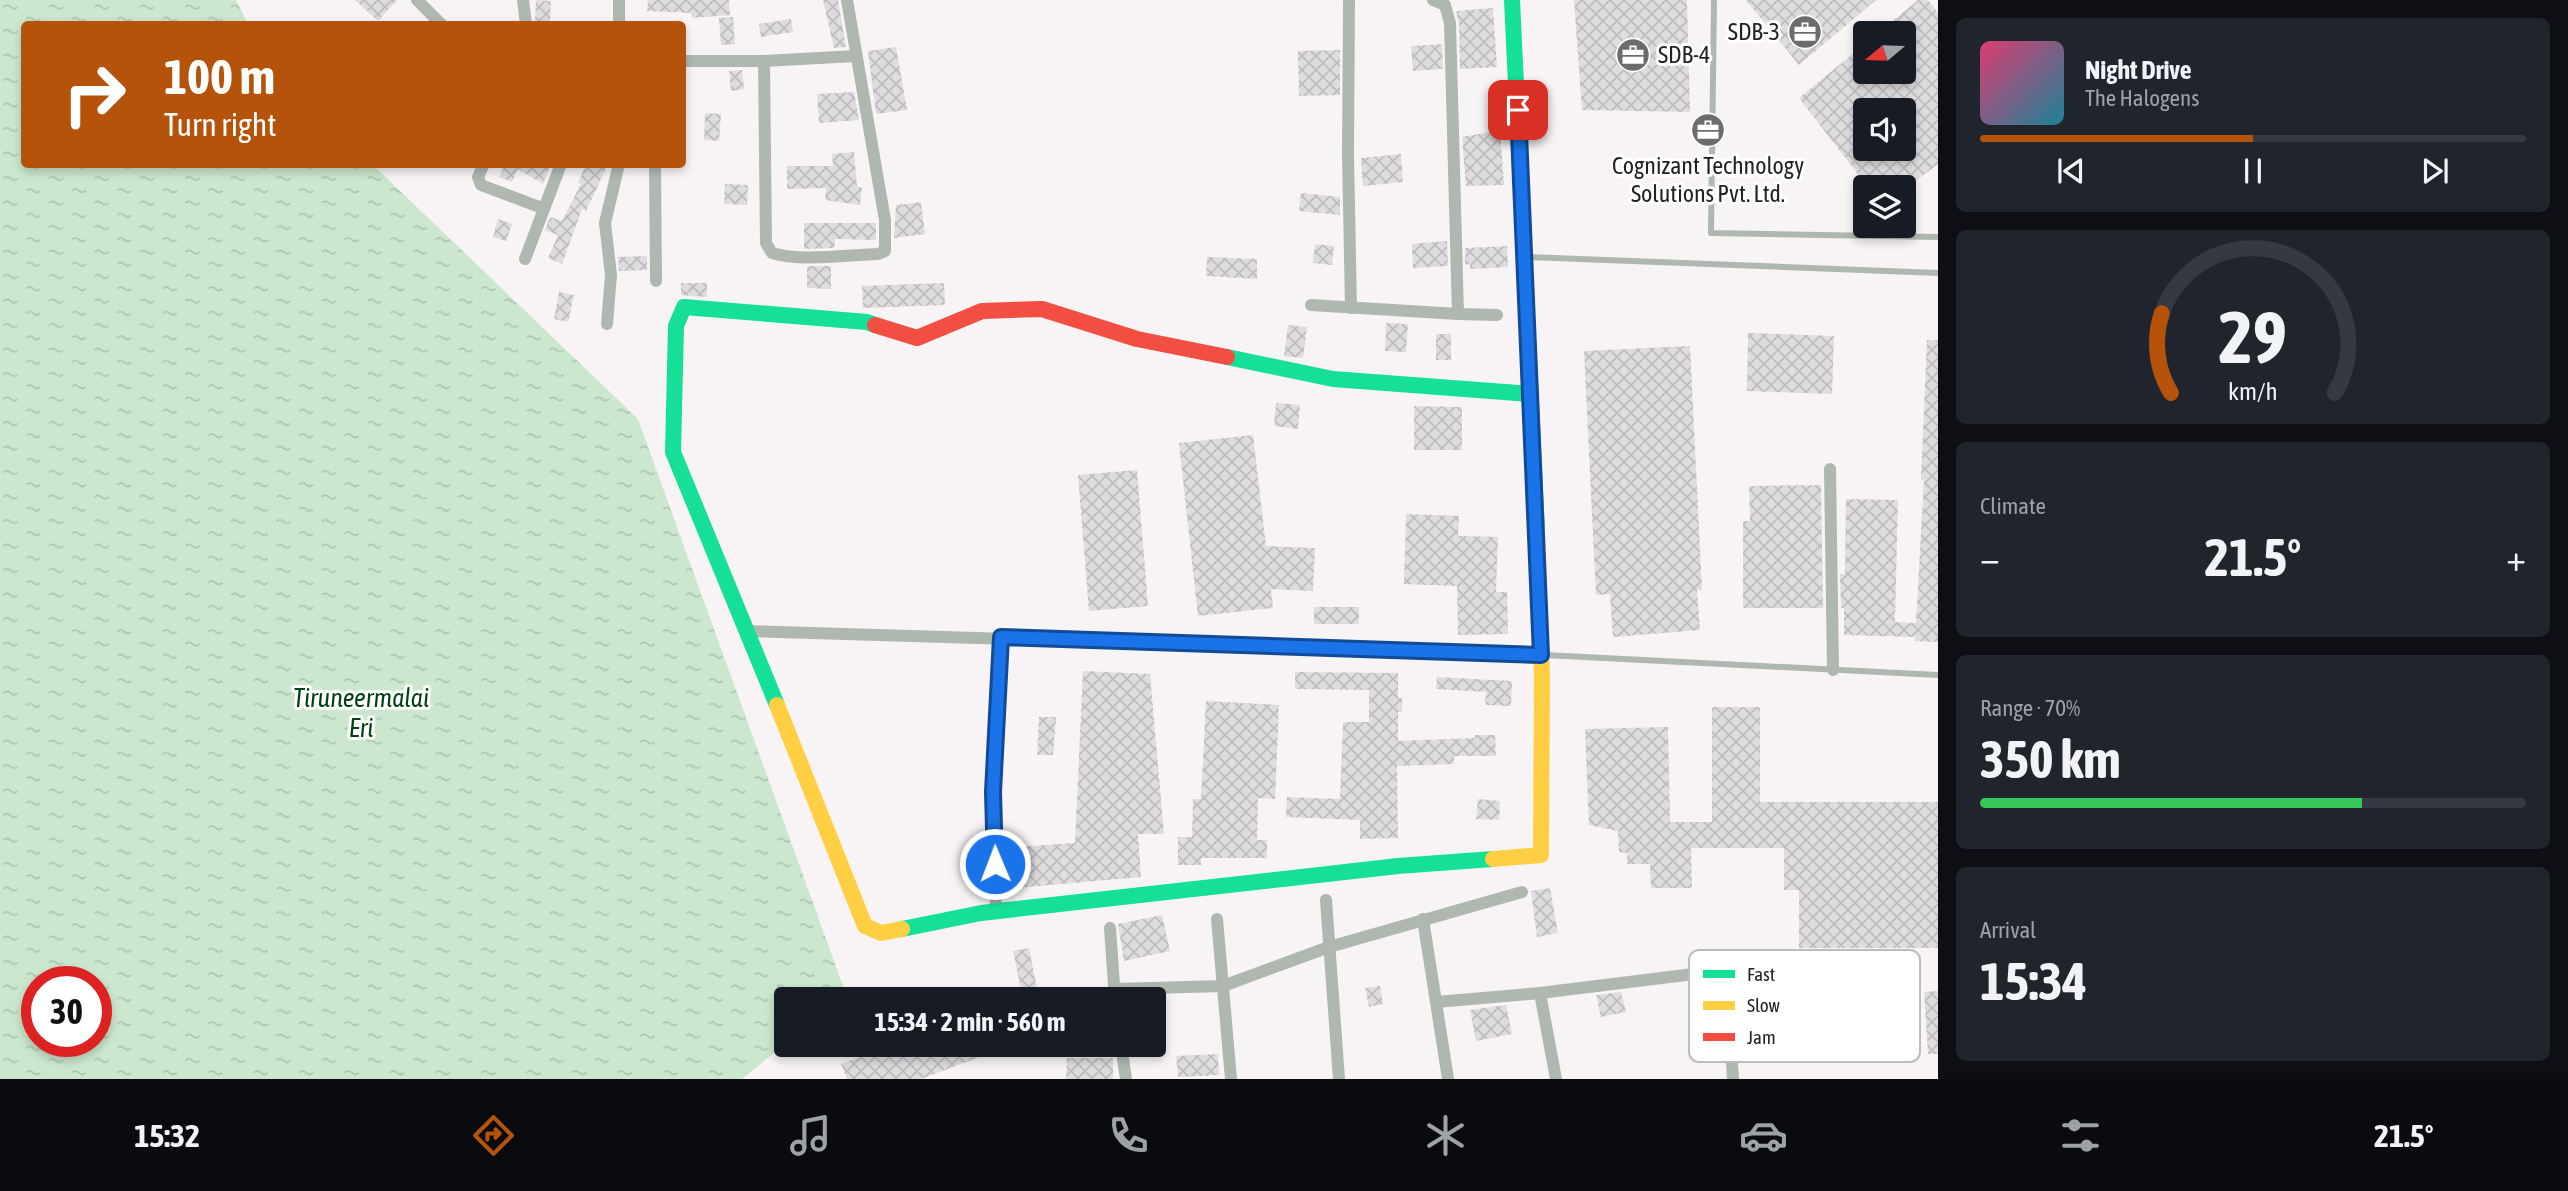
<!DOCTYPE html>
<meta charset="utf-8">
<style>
:root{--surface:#171b24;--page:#20242c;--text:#f1f3f6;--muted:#9ea1a6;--line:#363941;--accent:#b45309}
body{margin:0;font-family:"Asap Condensed",sans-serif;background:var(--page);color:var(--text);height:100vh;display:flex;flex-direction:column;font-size:26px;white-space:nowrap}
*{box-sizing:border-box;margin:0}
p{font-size:23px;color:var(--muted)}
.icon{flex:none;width:38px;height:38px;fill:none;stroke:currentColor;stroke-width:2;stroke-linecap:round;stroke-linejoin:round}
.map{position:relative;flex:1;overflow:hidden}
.details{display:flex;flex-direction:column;gap:18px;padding:18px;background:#0d0f14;width:630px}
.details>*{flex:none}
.banner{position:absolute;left:21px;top:21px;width:665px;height:147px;border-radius:7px;box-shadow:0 4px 10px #0003;background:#b45309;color:#fff;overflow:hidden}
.needle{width:46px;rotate:251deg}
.fabs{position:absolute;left:1853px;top:21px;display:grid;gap:14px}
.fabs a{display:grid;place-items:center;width:63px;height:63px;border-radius:7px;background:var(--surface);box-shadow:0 4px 10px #0003;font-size:35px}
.speed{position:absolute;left:21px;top:966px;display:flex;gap:14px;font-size:35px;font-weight:700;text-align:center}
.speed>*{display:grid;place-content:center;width:91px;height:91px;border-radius:50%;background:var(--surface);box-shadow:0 4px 10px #0003;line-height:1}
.speed .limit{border:10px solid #d22;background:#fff;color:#111}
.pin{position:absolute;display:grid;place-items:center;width:60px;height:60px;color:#fff;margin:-30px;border-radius:14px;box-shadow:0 4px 10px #0006}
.me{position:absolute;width:77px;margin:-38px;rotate:359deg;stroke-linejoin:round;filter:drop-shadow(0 0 5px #0008)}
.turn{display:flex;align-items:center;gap:24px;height:147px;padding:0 28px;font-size:32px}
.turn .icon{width:91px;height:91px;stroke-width:2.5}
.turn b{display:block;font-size:49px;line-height:60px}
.big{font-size:52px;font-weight:700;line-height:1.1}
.details .tile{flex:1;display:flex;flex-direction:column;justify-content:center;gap:10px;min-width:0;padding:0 24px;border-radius:10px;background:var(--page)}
.details .dial{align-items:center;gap:0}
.dial svg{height:182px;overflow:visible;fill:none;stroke:var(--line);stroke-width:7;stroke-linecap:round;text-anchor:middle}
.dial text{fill:var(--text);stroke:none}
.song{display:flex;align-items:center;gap:21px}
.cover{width:84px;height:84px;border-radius:10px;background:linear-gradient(135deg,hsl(340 70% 55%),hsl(190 70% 35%))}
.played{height:7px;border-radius:4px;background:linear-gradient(90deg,var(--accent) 50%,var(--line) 50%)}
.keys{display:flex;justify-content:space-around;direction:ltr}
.heat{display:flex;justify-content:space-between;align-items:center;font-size:38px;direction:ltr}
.charge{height:10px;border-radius:5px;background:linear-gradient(90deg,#34c759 70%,var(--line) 0)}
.trip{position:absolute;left:774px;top:987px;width:392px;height:70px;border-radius:7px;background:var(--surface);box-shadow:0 4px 10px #0003;font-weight:700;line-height:70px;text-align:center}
.menu{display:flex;height:112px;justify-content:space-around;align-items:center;background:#090b0e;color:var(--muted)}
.menu .icon{width:49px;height:49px}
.menu .current{color:var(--accent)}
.menu b{font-size:32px;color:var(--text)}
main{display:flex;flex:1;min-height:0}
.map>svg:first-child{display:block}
.water{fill:url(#water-ripples);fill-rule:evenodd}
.building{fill:url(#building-cross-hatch);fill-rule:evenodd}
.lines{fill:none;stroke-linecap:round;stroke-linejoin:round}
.lane{stroke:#aeb8af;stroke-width:6}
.street{stroke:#aeb8af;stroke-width:12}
.fast{stroke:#16e098;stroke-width:16}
.slow{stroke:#ffcf43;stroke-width:16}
.jam{stroke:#f24e42;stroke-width:16}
.route-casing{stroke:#114b97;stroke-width:18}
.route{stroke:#1a73e8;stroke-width:12}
.labels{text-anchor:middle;stroke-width:6;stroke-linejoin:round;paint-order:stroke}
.poi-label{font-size:24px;fill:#232122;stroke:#fff;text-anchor:end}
.water-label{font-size:26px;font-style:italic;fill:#014212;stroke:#fff}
.key{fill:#fff;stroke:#bdbcbd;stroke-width:2}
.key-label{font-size:19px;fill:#232122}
</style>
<main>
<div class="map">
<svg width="1938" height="1079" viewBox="0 0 1938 1079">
<defs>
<pattern id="water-ripples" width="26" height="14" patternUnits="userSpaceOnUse" patternTransform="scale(1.75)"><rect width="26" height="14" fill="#cbe7cd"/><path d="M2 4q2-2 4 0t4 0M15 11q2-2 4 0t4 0" fill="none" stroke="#aec6b0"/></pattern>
<pattern id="building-cross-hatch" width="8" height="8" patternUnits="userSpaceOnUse" patternTransform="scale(1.75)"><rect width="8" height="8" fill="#dedcde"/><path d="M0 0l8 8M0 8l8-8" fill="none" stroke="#bebcbe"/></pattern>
</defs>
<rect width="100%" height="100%" fill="#f8f4f6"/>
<path class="water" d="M0,0H236L248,24H24V164L373,165L638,419L846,994L840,999H786V1043L742,1079H0ZM37,982H96V1041H37Z"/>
<g class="building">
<path d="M355,0H397L378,21Z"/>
<path d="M536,0L551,1L550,22L535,21Z"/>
<path d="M648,0H729L730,15L692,18L691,13L647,11Z"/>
<path d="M823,0H838L846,47L834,48Z"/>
<path d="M1574,0H1687L1690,112L1582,110Z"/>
<path d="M1746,0H1876L1799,65Z"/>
<path d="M1918,0H1928L1938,13V164L1908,187H1868L1799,98L1866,43V72H1904V33H1878ZM1866,110H1904V149H1866Z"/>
<path d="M1493,8L1497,67L1460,69L1459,23L1456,11Z"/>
<path d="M733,17L735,44L721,45L719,18Z"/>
<path d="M791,19L793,32L761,37L759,24Z"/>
<path d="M1442,44L1443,69L1413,71L1411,46Z"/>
<path d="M896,47L907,110L876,114L868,51Z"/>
<path d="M1340,50V95L1299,96L1298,51Z"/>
<path d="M742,70L744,89L731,91L729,71Z"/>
<path d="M854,92L859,120L819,123L817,94Z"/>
<path d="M705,113L721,114L719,141L704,140Z"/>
<path d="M1500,130L1504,185L1466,186L1462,137Z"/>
<path d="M854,152L857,187L862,188L860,205L825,200L826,188L787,189V166H833L832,154Z"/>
<path d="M1401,154L1403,182L1363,186L1361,158Z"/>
<path d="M505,164H551L543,184L518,169L512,182L499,177Z"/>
<path d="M586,164H608L586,211L582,209L562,264L548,258L558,235L545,230L550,217L562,221L581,184L578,183Z"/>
<path d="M725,184L748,185L747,205L724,204Z"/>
<path d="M1301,193L1340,197V215L1299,211Z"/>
<path d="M921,202L925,234L894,238L896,205Z"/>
<path d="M498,219L512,224L506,241L493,237Z"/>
<path d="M804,223H876V240L835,239L834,248L804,249Z"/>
<path d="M1447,241L1448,266L1413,268L1412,244Z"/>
<path d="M1315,244L1334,246L1332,265L1313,263Z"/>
<path d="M1507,246L1508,267L1470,269V264L1465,265V248Z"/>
<path d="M647,256V270L619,271L618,257Z"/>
<path d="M1207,257L1257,259V279L1206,276Z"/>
<path d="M807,266H831V289L807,288Z"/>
<path d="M681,283H707V297L681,295Z"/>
<path d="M944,283L945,305L863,308L862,286Z"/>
<path d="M559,292L574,295L568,322L554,319Z"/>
<path d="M1386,323L1408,324L1406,352L1385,351Z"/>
<path d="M1288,325L1307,327L1303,358L1284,356Z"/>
<path d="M1748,333L1834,336L1832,394L1747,391Z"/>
<rect x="1436" y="334" width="15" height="26"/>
<path d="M1927,340H1938V642L1915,641V637L1844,635V608H1841L1840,574H1845L1846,499L1898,500L1895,622L1916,623L1924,480L1921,479Z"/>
<path d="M1690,346L1702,590H1697L1700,630L1613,637L1610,594L1596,595L1584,351Z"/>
<path d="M1276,403L1300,405L1298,429L1274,426Z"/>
<path d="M1414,406L1462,407V450H1414Z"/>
<path d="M1253,435L1266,546L1315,548L1313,591L1271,589L1273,608L1198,616L1179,443Z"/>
<path d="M1137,470L1148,606L1089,611L1078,475Z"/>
<path d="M1821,485L1823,608H1743V521H1750L1749,486Z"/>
<path d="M1406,514L1459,516L1458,536L1498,537L1496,592H1507L1508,634L1458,635L1457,586L1404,584Z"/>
<rect x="1314" y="607" width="45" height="17"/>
<path d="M1083,671L1150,674L1164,834H1138L1141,877L1004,889L1003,848L1075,843Z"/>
<path d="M1295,672L1398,673V698H1402V712H1398V741L1475,738V735H1495L1496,756H1454V764L1397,766L1398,838L1360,839V820L1286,817L1287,797L1340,799L1343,722H1369V690L1295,689Z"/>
<path d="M1437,677L1512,681L1511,706L1485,705L1486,692L1436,689Z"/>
<path d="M1206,701L1279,705L1275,799L1258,798L1257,840H1267V858H1201V865H1178V837H1192L1193,799H1201Z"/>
<path d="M1712,707H1760V802H1938V948H1799V890H1784V848H1691L1692,888H1651L1650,864H1627V853L1619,852L1618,831L1589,825L1585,729L1668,727L1670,822H1712Z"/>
<path d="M1039,717H1056L1053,755H1037Z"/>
<path d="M1478,799L1500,801L1499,820L1476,819Z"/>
<path d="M1550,888L1558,933L1537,937L1531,891Z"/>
<path d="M1162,915L1170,951L1124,961L1118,924Z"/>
<path d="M1029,948L1039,999H1023L1013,951Z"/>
<path d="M1380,986L1383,1004L1369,1007L1365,988Z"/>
<path d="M1938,991V1054H1928L1924,992Z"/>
<path d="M1621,992L1626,1012L1601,1017L1596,995Z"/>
<path d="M1506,1005L1512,1034L1476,1041L1470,1010Z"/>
<path d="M892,1045H1009V1046L921,1079H847L841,1064Z"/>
<path d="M1218,1054L1219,1075L1178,1077L1176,1056Z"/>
<path d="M1067,1058H1113V1079H1066Z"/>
</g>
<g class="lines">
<g class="lane">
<path d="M1714,0L1711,233L1938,237"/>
<path d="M1528,257L1938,273"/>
<path d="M1545,655L1938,675"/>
</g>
<g class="street">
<path d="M417,0L441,24"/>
<path d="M523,0L526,24"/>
<path d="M1349,0L1348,155L1351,308"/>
<path d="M619,24V0"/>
<path d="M682,61H764L856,56"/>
<path d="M764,61L766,243L772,253C801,262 846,255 878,254L885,251V220L847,0"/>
<path d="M484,164L478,177L481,185L542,208"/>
<path d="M655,164L656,281"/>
<path d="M525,259L561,164"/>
<path d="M1311,305L1458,314L1450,23L1445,5L1433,0"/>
<path d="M1458,314L1497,315"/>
<path d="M607,324L611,275L605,223L619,164"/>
<path d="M1830,469L1833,670"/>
<path d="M747,631L1541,655"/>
<path d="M1326,900L1339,1079"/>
<path d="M996,912L993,792L1001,637"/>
<path d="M1217,919L1231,1079"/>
<path d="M1423,919L1448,1079"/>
<path d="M1110,928L1115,999"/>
<path d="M1114,989L1223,986L1329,947L1522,892"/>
<path d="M1540,993L1556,1079"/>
<path d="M1436,1002L1540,993L1718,971L1729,1018L1733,1079"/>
<path d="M1121,1045L1126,1079"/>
</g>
<g class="fast">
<path d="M1512,0L1537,530"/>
<path d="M1227,357L1333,379L1531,394"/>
<path d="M777,705L673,452L676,326L684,307L867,322L875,325"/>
<path d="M902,929L981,913L1398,866L1493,859"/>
</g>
<g class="slow">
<path d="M777,705L865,926L881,933L902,929"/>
<path d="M1493,859L1541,855L1542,678L1537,530"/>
</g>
<path class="jam" d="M875,325L917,338L982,311L1042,309L1137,339L1227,357"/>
</g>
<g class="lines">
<g class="route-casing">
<path id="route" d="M995,864L993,792L1001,637L1541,655L1518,110"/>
</g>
<use href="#route" class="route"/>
</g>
<defs>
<g id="office-disc" transform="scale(1.75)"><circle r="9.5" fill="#6e6b6c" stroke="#fff"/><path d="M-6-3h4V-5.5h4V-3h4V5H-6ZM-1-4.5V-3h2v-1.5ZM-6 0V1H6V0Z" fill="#fff"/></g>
</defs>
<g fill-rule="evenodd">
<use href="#office-disc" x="1805" y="32"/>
<use href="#office-disc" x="1633" y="55"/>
<use href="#office-disc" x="1708" y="130"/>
</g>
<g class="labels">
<g class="poi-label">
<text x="1780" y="40">SDB-3</text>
<text x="1658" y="63" text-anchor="start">SDB-4</text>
<text x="1708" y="174" text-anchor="middle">Cognizant Technology<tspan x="1708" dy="28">Solutions Pvt. Ltd.</tspan></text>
</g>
<g class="water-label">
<text x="361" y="707">Tiruneermalai<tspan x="361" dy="30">Eri</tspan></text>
</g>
</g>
<rect x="1689" y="950" width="231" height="112" rx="10" class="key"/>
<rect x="1703" y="970" width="32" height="8" fill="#16e098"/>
<rect x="1703" y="1001" width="32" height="9" fill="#ffcf43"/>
<rect x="1703" y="1033" width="32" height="8" fill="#f24e42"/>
<g class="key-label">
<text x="1747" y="981">Fast</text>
<text x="1747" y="1012">Slow</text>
<text x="1747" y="1044">Jam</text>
</g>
</svg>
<div class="fabs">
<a><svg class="needle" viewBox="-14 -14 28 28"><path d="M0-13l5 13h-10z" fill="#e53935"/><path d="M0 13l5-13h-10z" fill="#9ea1a6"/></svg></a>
<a><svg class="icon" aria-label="sound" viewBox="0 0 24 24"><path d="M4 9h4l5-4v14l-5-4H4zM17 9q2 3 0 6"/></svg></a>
<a><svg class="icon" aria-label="layers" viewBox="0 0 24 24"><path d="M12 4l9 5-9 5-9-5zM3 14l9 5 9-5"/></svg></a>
</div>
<div class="speed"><div class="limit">30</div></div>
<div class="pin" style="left:1518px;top:110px;background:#d93025"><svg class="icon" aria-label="arrive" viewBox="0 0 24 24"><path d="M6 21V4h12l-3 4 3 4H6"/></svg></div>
<svg class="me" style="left:995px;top:864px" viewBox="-20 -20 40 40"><circle r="17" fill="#1a73e8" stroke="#fff" stroke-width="3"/><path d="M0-11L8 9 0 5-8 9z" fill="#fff"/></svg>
<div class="trip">15:34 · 2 min · 560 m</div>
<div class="banner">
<div class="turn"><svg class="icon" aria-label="right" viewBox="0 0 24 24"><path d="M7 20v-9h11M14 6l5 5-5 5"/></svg><div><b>100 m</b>Turn right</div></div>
</div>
</div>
<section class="details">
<div class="tile">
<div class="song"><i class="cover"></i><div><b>Night Drive</b><p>The Halogens</p></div></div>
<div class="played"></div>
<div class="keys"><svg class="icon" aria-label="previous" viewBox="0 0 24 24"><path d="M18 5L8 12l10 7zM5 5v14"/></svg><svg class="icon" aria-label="pause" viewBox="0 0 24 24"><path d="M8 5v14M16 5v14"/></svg><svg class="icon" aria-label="next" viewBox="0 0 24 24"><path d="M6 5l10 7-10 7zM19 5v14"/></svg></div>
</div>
<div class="tile dial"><svg viewBox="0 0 100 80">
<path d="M14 69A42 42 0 1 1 86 69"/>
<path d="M14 69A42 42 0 0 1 10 34" stroke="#b45309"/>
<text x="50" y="56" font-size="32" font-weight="700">29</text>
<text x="50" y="72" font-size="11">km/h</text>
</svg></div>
<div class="tile"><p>Climate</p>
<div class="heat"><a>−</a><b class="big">21.5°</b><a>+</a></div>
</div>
<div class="tile"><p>Range · 70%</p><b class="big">350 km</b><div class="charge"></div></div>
<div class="tile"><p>Arrival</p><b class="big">15:34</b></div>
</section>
</main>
<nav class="menu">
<b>15:32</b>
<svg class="icon current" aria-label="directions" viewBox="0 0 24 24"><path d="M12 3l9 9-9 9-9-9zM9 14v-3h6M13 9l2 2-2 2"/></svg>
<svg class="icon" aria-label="music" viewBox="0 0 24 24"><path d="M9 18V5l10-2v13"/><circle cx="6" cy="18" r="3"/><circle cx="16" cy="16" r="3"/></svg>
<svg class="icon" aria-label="phone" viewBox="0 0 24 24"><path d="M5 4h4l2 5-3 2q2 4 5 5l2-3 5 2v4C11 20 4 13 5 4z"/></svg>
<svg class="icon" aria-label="climate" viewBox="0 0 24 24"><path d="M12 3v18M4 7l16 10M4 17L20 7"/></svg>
<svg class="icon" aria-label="car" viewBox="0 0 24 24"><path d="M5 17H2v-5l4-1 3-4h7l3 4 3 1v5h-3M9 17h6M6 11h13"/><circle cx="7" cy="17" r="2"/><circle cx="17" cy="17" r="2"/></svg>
<svg class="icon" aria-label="filters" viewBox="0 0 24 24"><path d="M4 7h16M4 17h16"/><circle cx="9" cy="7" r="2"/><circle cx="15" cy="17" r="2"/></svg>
<b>21.5°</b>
</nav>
